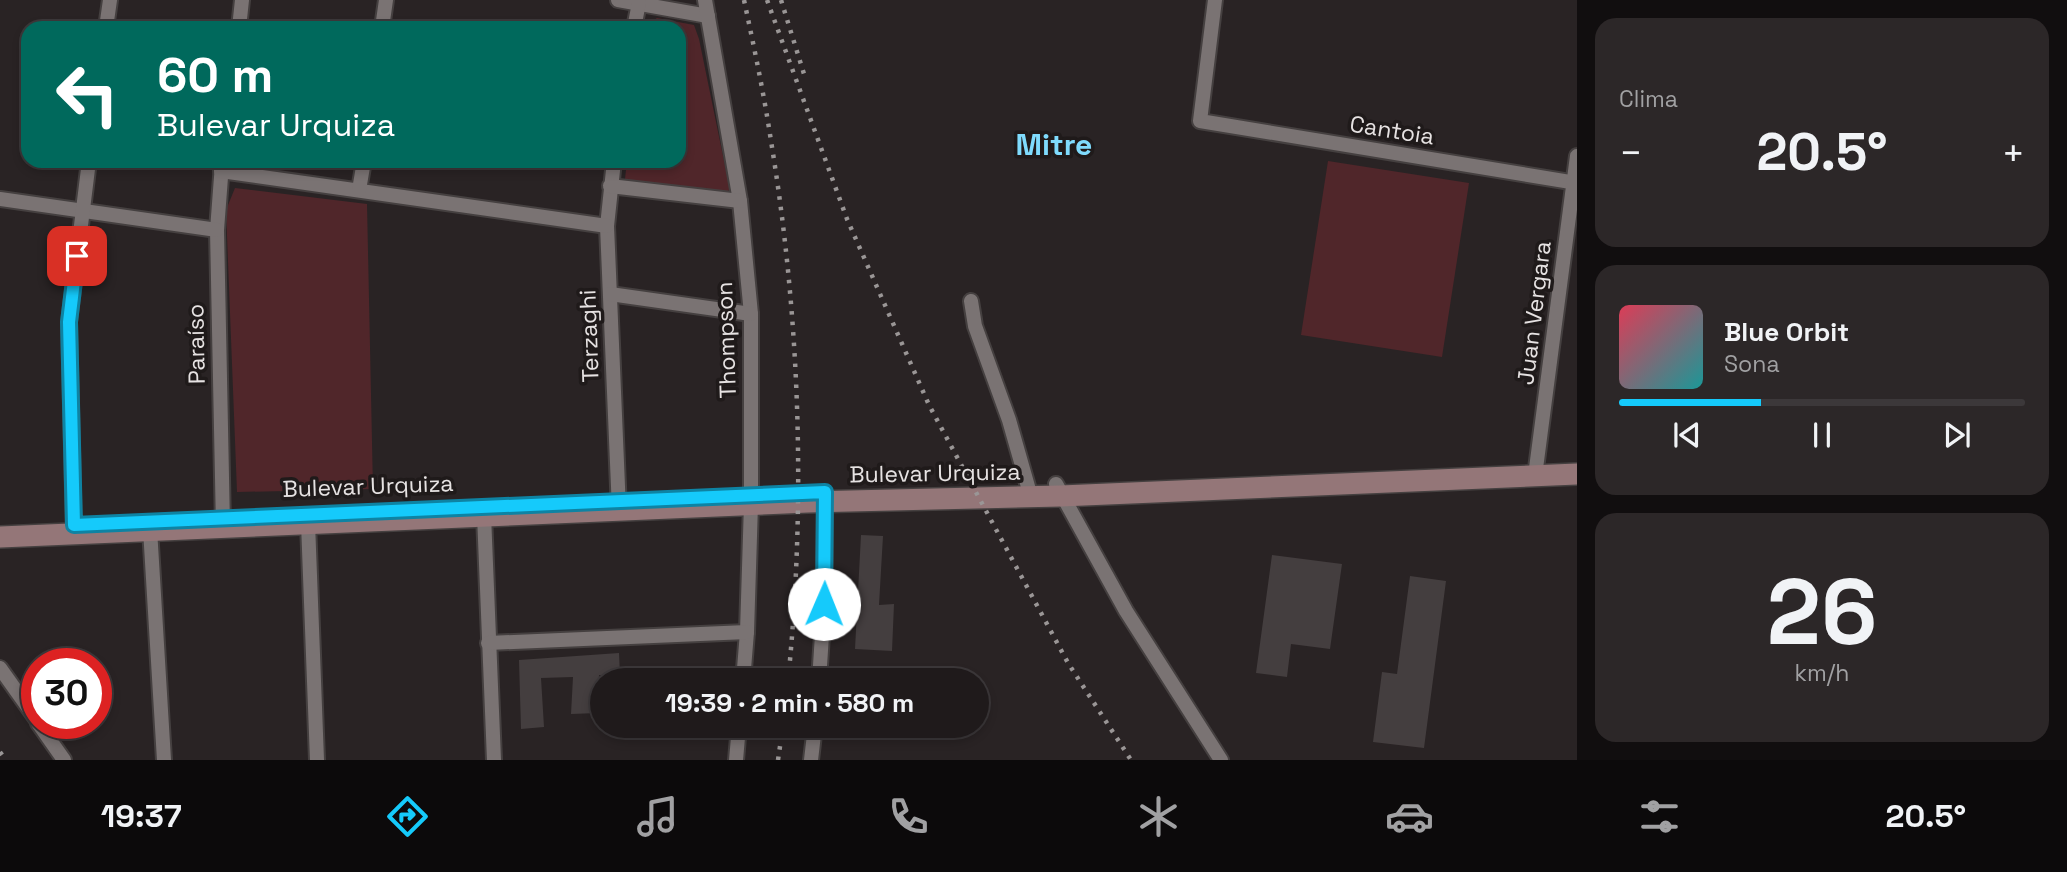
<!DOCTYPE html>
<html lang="es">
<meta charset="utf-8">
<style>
:root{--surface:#1f1a1b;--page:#2c2728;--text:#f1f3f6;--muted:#a1a1a3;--line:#3c383a;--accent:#15cafb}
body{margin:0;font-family:"Space Grotesk",sans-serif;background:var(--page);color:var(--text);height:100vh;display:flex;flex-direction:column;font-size:26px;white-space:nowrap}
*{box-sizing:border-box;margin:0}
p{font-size:23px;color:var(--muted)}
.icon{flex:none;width:38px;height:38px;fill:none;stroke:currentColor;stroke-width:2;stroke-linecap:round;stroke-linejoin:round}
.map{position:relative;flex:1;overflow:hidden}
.details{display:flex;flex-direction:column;gap:18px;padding:18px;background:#110e0f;width:490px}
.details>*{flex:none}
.guide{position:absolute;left:21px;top:21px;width:665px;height:147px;border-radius:21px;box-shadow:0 4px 10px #0003,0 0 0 2px var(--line);background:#00695c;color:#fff;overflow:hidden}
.speed{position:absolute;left:21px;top:648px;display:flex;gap:14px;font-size:35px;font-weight:700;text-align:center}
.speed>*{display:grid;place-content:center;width:91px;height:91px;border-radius:50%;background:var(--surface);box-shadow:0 4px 10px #0003,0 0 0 2px var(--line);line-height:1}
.speed .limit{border:10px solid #d22;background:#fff;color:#111}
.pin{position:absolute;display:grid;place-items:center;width:60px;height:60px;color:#fff;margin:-30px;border-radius:14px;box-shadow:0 4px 10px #0006}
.me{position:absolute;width:77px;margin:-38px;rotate:1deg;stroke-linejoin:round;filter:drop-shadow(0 0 5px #0008)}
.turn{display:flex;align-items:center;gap:24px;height:147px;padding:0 21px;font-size:32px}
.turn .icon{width:91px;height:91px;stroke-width:2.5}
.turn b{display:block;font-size:49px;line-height:60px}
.big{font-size:52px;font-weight:700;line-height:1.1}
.details .widget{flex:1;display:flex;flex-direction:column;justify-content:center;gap:10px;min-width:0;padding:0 24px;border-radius:21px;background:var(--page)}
.details .dial{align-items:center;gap:0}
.dial b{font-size:91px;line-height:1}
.song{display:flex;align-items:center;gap:21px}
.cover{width:84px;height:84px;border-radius:10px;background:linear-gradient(135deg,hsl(350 70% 55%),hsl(180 70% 35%))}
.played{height:7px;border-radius:4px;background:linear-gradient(90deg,var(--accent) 35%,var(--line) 35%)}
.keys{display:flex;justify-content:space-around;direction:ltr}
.heat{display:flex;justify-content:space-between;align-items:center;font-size:38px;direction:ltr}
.trip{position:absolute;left:590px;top:668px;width:399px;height:70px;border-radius:35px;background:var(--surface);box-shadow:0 4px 10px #0003,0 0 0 2px var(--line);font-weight:700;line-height:70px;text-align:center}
.dock{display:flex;height:112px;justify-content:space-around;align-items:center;background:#0c0a0b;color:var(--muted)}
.dock .icon{width:49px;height:49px}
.dock .active{color:var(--accent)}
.dock b{font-size:32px;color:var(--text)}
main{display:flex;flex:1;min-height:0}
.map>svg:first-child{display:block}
.green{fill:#50262a}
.building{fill:#443e3f}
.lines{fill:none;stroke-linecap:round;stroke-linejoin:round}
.minor-casing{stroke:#454040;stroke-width:18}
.secondary-casing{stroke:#454040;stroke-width:24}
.minor{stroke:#7a7373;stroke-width:14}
.secondary{stroke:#947678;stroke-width:21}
.rail{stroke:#9a9696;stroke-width:4.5;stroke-dasharray:3.5 7;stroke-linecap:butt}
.route-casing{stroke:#0e83a3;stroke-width:18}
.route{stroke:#15cafb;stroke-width:12}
.labels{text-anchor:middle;stroke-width:7;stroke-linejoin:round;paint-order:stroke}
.street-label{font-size:23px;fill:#e6e2e2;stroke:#1f1a1a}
.district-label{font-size:30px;font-weight:bold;fill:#7fdbfd;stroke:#1f1a1a}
</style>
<main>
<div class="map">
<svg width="1577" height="760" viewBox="0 0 1577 760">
<rect width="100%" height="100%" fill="#292324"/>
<g class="green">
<path d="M657,18L694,25L699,39L730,190L723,193L632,182L625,179L627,161H679V28H648V24Z"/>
<path d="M1328,161L1469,183L1442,357L1301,335Z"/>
<path d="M235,188L367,204L373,489L237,492L226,210Z"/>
</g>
<g class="building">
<path d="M861,535L883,536L879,605L894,604L892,651L855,649Z"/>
<path d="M1272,555L1342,564L1330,649L1291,644L1287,677L1256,673Z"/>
<path d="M1410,576L1446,581L1424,748L1373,742L1382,672L1397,674Z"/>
<path d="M619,653L620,675H599L598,713L571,714L573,677L541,678L544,727L521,729L519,660Z"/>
</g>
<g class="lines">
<g class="minor-casing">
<g id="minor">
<path d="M618,0L708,16"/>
<path d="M705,0L740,201L751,314V504L747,632L743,681"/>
<path d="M1215,0L1200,121L1577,183"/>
<path d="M106,28L110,0"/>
<path d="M239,28L242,0"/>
<path d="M382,28L386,0"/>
<path d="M634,28L639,3"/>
<path d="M614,161L607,226L619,510"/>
<path d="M222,164L217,230L223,527"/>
<path d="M221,171L607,226"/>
<path d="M610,186L740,201"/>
<path d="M359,190L364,161"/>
<path d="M0,199L217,230"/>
<path d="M610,294L751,314"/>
<path d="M971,301L975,326L1009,420L1031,497"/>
<path d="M1535,476L1577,156"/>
<path d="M1056,484L1126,611L1221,760"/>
<path d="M484,515L494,760"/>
<path d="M308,523L317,760"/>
<path d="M150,529L164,760"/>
<path d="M74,533L69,322L89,161"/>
<path d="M488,643L747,632"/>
<path d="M0,668L37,720"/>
<path d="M819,681L824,604L825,494"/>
<path d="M38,723L64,760"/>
<path d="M736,760L739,726"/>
<path d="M811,760L815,726"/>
</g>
</g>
<g class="secondary-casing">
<path id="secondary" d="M0,537L808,502L1061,496L1577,474"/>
</g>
<use href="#minor" class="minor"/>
<use href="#secondary" class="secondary"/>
<g class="rail">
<path d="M744,0C754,47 764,94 771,141C800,318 806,502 788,681"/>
<path d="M767,0L847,219L929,405L1068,663L1131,760"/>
<path d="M781,0L804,74"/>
<path d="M0,752L6,760"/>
<path d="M778,760L783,726"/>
</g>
</g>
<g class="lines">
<g class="route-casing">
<path id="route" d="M77,256L69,322L74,525L825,492L824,604"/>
</g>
<use href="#route" class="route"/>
</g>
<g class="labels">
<g class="street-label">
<text transform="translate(1392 130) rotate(9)" y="8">Cantoia</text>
<text transform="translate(1534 313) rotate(-83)" y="8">Juan Vergara</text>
<text transform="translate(589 336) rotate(-92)" y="8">Terzaghi</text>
<text transform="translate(726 340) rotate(-92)" y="8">Thompson</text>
<text transform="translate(196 344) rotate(-91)" y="8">Paraíso</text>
<text transform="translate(935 473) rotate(-1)" y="8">Bulevar Urquiza</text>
<text transform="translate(368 486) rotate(-2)" y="8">Bulevar Urquiza</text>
</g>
<g class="district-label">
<text x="1054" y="155">Mitre</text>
</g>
</g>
</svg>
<div class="speed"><div class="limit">30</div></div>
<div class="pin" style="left:77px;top:256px;background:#d93025"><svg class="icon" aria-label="arrive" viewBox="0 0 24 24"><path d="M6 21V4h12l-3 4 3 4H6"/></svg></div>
<svg class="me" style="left:824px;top:604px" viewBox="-20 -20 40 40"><circle r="19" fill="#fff"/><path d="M0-13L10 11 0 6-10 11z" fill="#15cafb"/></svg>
<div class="trip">19:39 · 2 min · 580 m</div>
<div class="guide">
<div class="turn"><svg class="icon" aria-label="left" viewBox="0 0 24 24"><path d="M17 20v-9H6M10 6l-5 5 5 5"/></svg><div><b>60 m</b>Bulevar Urquiza</div></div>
</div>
</div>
<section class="details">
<div class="widget"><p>Clima</p>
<div class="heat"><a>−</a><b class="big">20.5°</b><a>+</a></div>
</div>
<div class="widget">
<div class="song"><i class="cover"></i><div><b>Blue Orbit</b><p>Sona</p></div></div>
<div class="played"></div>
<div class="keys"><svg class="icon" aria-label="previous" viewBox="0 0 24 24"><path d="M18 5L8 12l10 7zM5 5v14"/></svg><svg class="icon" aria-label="pause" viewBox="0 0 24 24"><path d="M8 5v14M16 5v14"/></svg><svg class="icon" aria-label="next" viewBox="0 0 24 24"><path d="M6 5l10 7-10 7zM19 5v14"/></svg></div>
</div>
<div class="widget dial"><b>26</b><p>km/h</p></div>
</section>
</main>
<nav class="dock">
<b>19:37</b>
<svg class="icon active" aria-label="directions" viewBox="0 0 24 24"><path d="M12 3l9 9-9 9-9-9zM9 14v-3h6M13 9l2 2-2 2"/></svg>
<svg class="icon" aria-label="music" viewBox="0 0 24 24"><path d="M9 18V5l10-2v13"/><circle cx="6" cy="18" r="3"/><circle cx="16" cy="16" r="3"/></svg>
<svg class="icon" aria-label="phone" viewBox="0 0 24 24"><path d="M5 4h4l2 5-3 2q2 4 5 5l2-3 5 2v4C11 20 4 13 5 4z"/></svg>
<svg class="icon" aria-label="climate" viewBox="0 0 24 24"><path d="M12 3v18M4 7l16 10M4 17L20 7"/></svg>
<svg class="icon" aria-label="car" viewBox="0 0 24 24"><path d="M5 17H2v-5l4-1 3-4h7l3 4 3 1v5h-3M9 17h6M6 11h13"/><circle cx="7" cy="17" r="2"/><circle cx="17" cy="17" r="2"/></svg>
<svg class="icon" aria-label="filters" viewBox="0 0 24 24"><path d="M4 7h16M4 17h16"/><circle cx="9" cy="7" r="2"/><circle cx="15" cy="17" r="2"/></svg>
<b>20.5°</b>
</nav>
